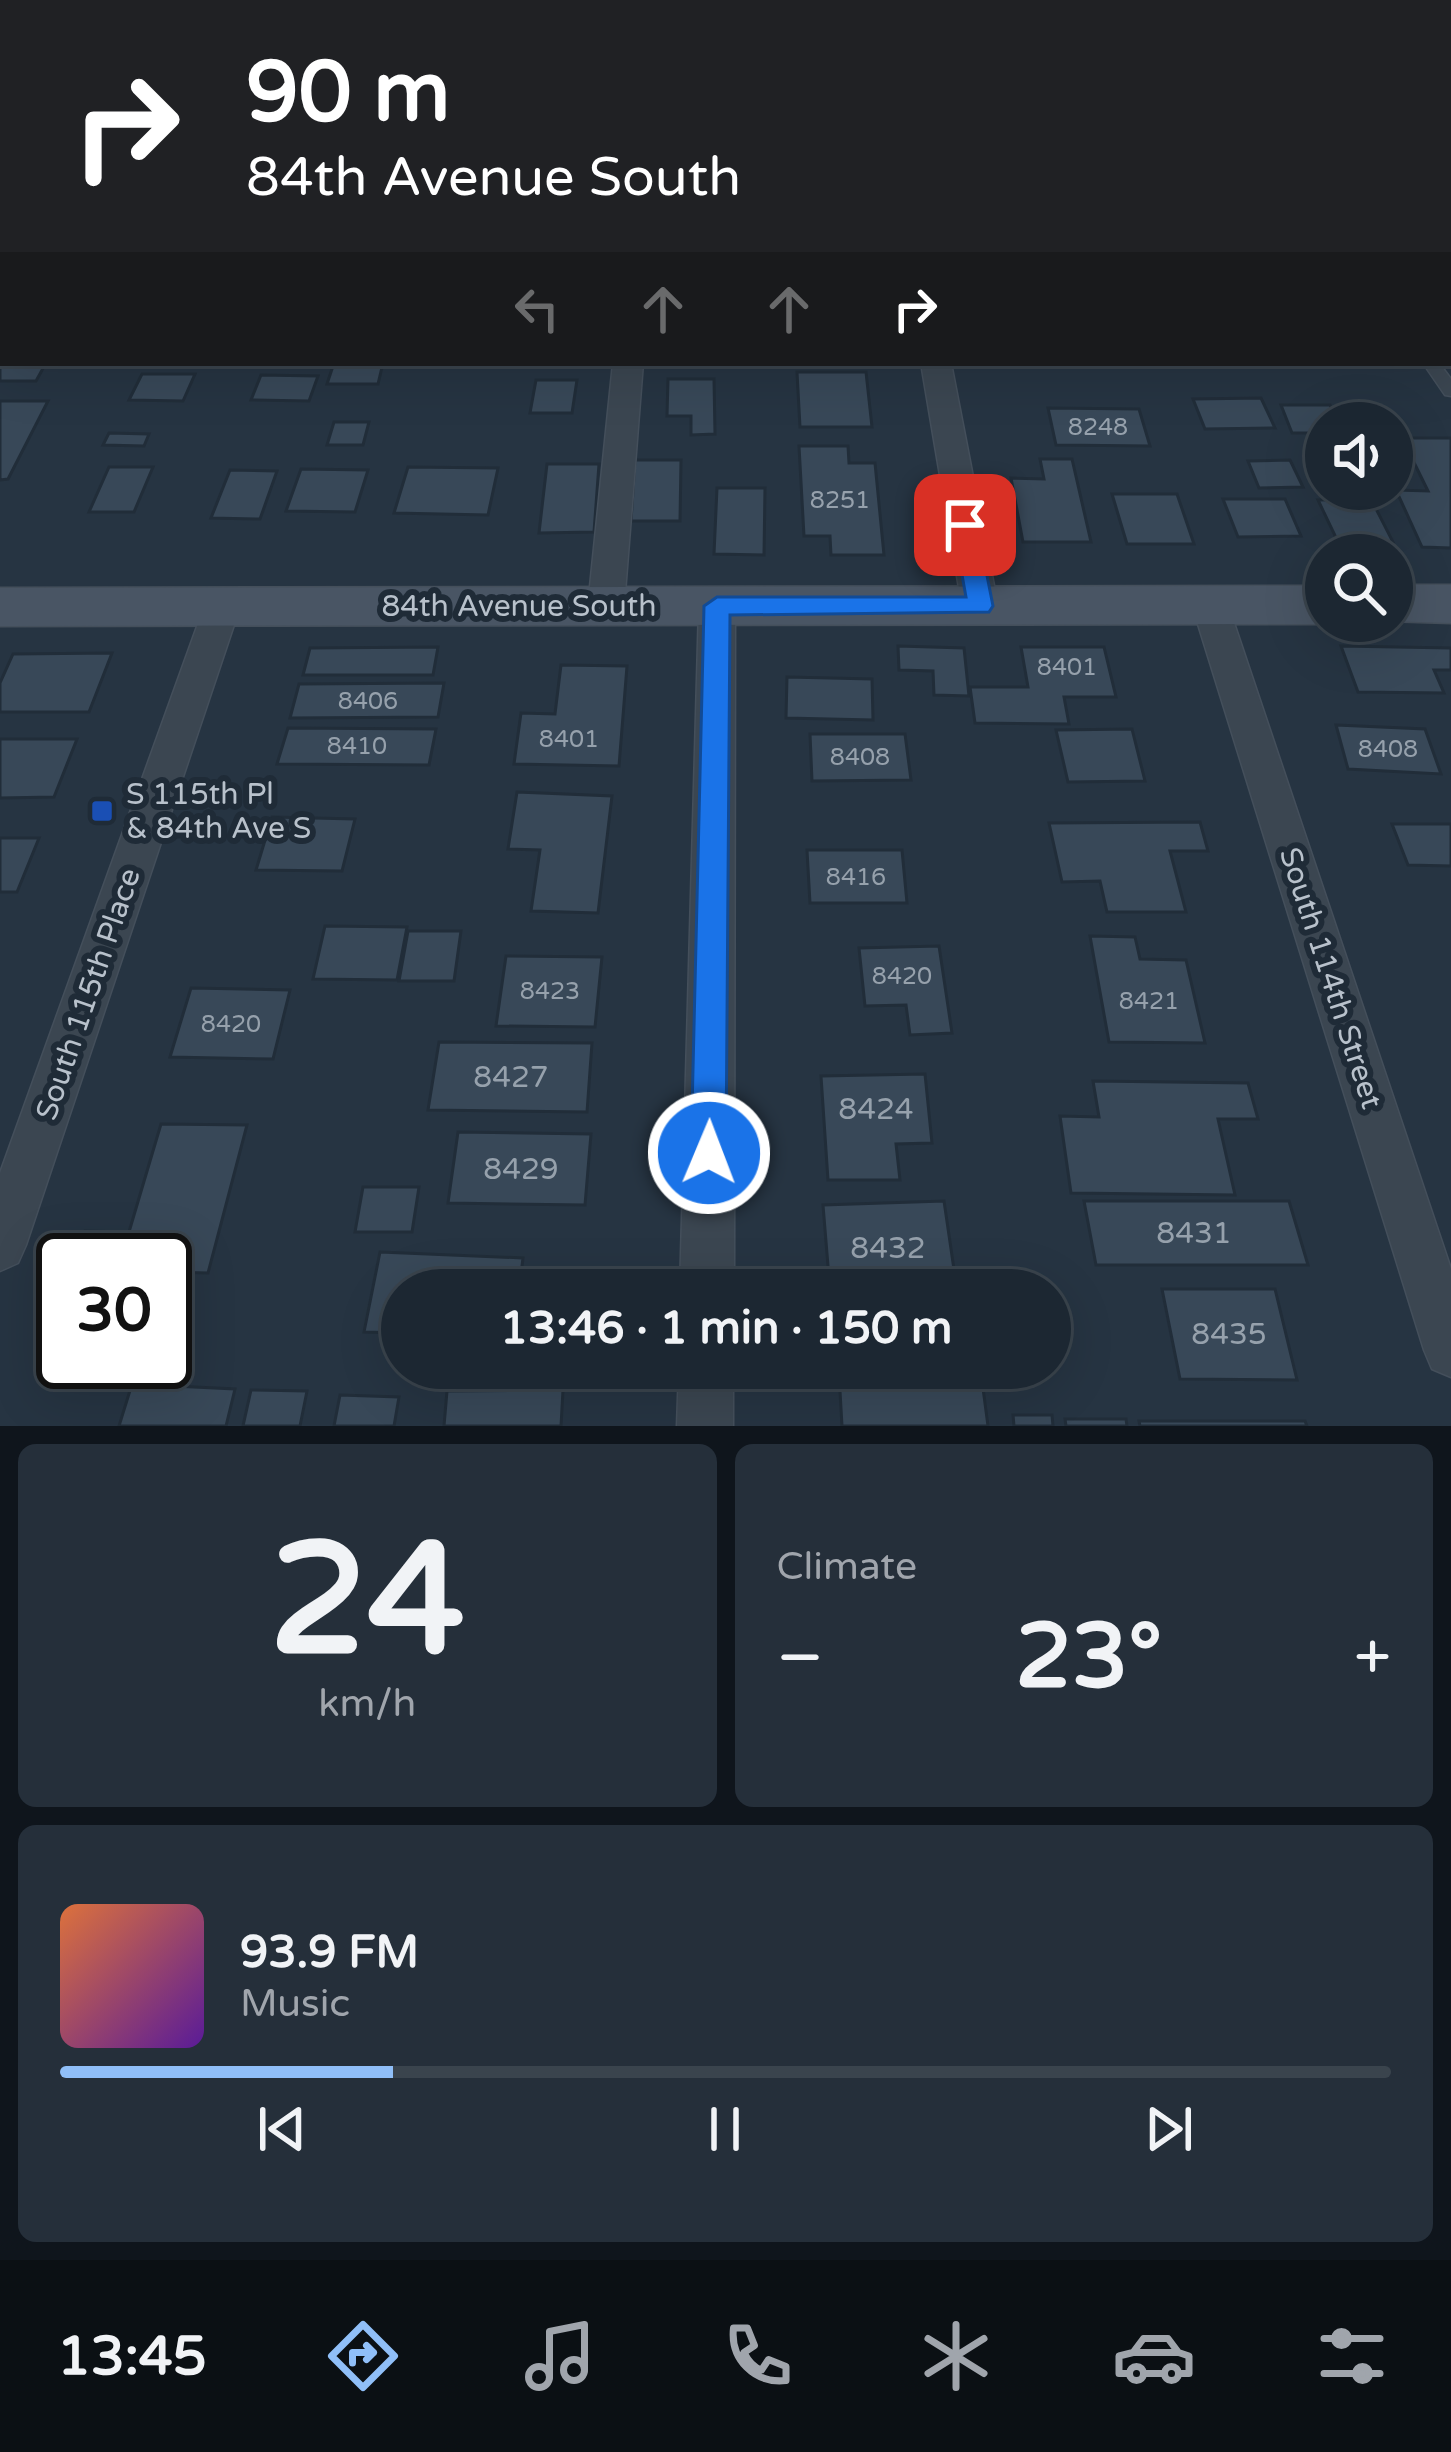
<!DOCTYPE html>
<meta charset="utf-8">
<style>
:root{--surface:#1c2732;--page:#252f3a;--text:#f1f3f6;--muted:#a0a5ac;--line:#3a444d;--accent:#90bff8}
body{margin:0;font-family:"Varela Round",sans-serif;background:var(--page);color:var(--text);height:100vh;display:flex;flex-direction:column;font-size:45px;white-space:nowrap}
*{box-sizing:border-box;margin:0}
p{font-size:39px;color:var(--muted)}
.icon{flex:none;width:66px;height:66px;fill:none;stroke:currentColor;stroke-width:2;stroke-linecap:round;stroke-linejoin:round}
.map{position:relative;height:1426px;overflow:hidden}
.sheet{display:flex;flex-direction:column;gap:18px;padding:18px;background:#0f151c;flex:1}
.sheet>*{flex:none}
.top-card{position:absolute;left:0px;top:0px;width:1452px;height:366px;box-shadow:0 12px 48px #0002,0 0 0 3px var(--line);background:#202124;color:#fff;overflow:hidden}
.fabs{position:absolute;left:1305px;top:402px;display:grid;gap:24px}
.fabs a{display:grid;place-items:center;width:108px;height:108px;border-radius:50%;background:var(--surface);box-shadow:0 12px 48px #0002,0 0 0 3px var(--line);font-size:60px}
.speed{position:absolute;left:36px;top:1233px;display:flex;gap:24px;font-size:60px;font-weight:700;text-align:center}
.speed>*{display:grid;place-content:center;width:156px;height:156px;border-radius:50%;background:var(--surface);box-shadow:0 12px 48px #0002,0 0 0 3px var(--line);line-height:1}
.speed .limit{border:6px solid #111;border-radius:18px;background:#fff;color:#111}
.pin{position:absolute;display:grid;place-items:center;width:102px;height:102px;color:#fff;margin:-51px;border-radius:24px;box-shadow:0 6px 18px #0006}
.me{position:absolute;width:132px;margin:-66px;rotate:1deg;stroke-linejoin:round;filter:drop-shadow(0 0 9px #0008)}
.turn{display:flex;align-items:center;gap:42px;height:252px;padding:0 48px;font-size:54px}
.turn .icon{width:156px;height:156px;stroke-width:2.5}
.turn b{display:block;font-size:84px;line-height:102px}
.lanes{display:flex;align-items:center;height:114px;padding:0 48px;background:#0003;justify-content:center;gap:60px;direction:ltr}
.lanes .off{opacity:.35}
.big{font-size:90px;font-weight:800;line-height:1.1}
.sheet .tile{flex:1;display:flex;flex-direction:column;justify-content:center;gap:18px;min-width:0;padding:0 42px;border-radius:18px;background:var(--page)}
.sheet .dial{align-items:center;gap:0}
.dial b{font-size:156px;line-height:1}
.song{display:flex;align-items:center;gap:36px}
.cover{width:144px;height:144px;border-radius:18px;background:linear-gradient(135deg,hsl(20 70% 55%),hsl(270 70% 35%))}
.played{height:12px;border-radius:6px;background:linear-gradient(90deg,var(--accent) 25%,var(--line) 25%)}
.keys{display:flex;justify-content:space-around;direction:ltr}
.heat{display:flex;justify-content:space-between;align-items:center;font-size:66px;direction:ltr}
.sheet .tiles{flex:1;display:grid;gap:18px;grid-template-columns:1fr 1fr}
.tile:last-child{grid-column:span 2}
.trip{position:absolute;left:381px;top:1269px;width:690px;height:120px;border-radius:60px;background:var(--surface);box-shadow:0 12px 48px #0002,0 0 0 3px var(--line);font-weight:800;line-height:120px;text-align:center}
.menu{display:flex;height:192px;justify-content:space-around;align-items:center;background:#0b1014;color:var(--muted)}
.menu .icon{width:84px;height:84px}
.menu .current{color:var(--accent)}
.menu b{font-size:54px;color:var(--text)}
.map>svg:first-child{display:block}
.building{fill:#384858;stroke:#212d39;stroke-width:3}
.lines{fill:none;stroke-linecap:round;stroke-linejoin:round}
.lane-casing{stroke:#444f5b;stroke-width:3}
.street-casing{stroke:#444f5b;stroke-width:3}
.secondary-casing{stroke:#444f5b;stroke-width:3}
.lane{fill:#3b4651;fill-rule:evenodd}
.street{fill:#3b4651;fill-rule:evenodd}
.secondary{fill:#495564;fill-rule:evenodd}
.route{fill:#1a73e8;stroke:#114b97;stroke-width:3}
.transit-dot{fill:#1a4fb4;stroke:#1f2b37;stroke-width:4.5}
.labels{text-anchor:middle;stroke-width:12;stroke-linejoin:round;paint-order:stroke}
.number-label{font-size:24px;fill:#96a1ac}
.street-label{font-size:30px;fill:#b8c1cb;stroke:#1f2b37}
.poi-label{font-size:30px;fill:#b8c1cb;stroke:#1f2b37;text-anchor:start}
.near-number-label{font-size:30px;fill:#96a1ac}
</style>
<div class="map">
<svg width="1451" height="1426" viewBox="0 0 1451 1426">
<rect width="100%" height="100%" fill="#263442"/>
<g class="building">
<path d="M0,352L3,363H46L36,381H0Z"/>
<path d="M334,363H383L378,384H327Z"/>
<path d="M797,372H866L872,427H800Z"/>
<path d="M142,374H195L183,401L129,400Z"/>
<path d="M261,375L318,376L309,401L251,400Z"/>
<path d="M668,379H714L715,434L691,435V416H667Z"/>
<path d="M536,380H577L572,413H530Z"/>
<path d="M1261,398L1275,428L1205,429L1193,399Z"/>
<path d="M0,401H48L8,479L0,480Z"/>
<path d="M1281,405H1330L1338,423H1326V433H1292Z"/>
<path d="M1048,408L1139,409L1150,446L1056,445Z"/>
<path d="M334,422H369L363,445H327Z"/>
<path d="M109,433L149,434L144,446L103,445Z"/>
<path d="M1402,438H1451V548L1422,547L1396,490L1428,491Z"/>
<path d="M799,446H848L849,463H875L884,555H831L830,536H804Z"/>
<path d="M1040,459H1072L1091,542H1023L1011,478L1044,479Z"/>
<path d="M635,460H681L680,521H631Z"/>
<path d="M1290,460L1303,487L1259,488L1248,461Z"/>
<path d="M547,464H599L594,532L539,533Z"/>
<path d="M109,467H153L134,512H89Z"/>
<path d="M408,467L498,468L488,515L394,513Z"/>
<path d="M301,469L368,470L355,512L286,511Z"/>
<path d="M230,470L277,471L260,519L211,518Z"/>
<path d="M717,488H765L764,555L714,554Z"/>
<path d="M1112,494H1177L1194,544H1127Z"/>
<path d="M1223,499H1285L1301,536L1238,537Z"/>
<path d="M1371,499L1393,542L1339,544L1318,500Z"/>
<path d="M898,646L964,648L969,696L934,695L933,671L899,670Z"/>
<path d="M1341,646L1451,648V670H1434L1444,693L1358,692Z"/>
<path d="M438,647L433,675H303L310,648Z"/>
<path d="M1021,647H1104L1116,697H1064L1069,724L975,723L970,687H1028Z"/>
<path d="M112,653L89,712H0V683L13,654Z"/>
<path d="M561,665L627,666L619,766L514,764L521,713L555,714Z"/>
<path d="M787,677L872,679L873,720L786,718Z"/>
<path d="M444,683L438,717L290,718L299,684Z"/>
<path d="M1336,725L1425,729L1441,774L1348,769Z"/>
<path d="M288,728L436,729L429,765L277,764Z"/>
<path d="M1132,729L1145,781L1068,782L1056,730Z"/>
<path d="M810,734H905L911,780L812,781Z"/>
<path d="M0,739H77L54,797L0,798Z"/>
<path d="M517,792L612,796L598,913L531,911L540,850L508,849Z"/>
<path d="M272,817L355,819L342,871L256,870Z"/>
<path d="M1200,822L1208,851H1170L1186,912H1107L1100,881L1062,882L1049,823Z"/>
<path d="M1392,824H1451V866L1408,865Z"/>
<path d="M0,838H39L17,892H0Z"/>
<path d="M807,850H902L907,903H810Z"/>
<path d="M325,926L407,927L397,980L313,979Z"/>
<path d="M408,931H461L454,981H399Z"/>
<path d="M1090,936L1135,937L1140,959L1186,960L1205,1043L1109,1042Z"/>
<path d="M939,946L952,1033L910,1035L906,1005L865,1006L859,948Z"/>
<path d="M506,956L602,957L595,1027L496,1026Z"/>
<path d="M191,988L290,990L273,1059L170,1057Z"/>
<path d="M439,1042L592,1043L587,1112L428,1110Z"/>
<path d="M925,1074L932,1143L896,1144L900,1180H828L821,1076Z"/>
<path d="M1093,1081L1248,1083L1258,1119H1218L1235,1195L1071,1193L1060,1116L1099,1117Z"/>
<path d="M161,1124L247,1125L208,1273L165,1272V1260H75L85,1231L129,1232Z"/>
<path d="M458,1132L591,1134L585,1205L448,1203Z"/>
<path d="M363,1187H419L412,1232H355Z"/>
<path d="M944,1201L957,1290H830L823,1205Z"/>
<path d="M1084,1201H1289L1308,1265H1096Z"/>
<path d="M380,1252L523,1258L519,1290H402V1333L364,1332Z"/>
<path d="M1162,1289H1275L1297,1380L1180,1379Z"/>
<path d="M981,1373L988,1426H842L839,1374Z"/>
<path d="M132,1384L235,1389L226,1426H119Z"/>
<path d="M251,1390L307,1391L300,1426H243Z"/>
<path d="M563,1390L561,1426H444L447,1391Z"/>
<path d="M340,1395L399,1397L394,1426H334Z"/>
<path d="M1013,1415H1052L1053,1426H1014Z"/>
<path d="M1065,1419H1126L1127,1426H1066Z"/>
<path d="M1139,1421H1305L1307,1426H1140Z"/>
</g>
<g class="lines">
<g class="lane-casing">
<path id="lane" d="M1423,363H1439L1451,379V396L1445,395Z"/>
</g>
<g class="street-casing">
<g id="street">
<path d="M142,0H164L140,3Z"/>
<rect x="871" y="0" width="22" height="3"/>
<rect x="0" y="57" width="3" height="14"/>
<path d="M3,212V231L0,232V213Z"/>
<path d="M613,363H643L624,606L619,615L606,619L593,615L588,606Z"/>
<path d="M921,363H951L998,606L993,615L980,619L967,615L962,606Z"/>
<path d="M1210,592L1223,596L1228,605L1451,1269V1377L1432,1369L1424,1350L1192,605L1197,596Z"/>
<path d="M717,593L730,597L735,606L734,1290H680L699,606L704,597Z"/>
<path d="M222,594L235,598L240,607L26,1245L18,1263L0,1271V1173L204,607L209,598Z"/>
<path d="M679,1368H733V1426H677Z"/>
</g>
</g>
<g class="secondary-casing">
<g id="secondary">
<path d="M1392,585H1451V623L1386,621H1392Z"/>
<path d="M1326,586V621H1335L1326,624L0,626V588Z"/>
</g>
</g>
<use href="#lane" class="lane"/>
<use href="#street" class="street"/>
<use href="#secondary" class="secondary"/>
</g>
<path class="route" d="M965,517L977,525L993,606L989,612L730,615L726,1153L721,1165L709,1170L697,1165L691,1153L704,606L717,597H966L953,525Z"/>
<rect class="transit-dot" x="90" y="799" width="24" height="24" rx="6"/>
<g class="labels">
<g class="number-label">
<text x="1098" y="435">8248</text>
<text x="840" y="508">8251</text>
<text x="1067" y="675">8401</text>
<text x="368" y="709">8406</text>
<text x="569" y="747">8401</text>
<text x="357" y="754">8410</text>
<text x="1388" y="757">8408</text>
<text x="860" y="765">8408</text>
<text x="856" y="885">8416</text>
<text x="902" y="984">8420</text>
<text x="550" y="999">8423</text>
<text x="1149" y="1009">8421</text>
<text x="231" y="1032">8420</text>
</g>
<g class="street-label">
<text x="519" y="616">84th Avenue South</text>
<text transform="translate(1331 978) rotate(72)" y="10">South 114th Street</text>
<text transform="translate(88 994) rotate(-71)" y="10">South 115th Place</text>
</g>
<g class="poi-label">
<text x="126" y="804">S 115th Pl<tspan x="126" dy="34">&amp; 84th Ave S</tspan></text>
</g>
<g class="near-number-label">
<text x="511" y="1087">8427</text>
<text x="876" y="1119">8424</text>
<text x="521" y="1179">8429</text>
<text x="1194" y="1243">8431</text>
<text x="888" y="1258">8432</text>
<text x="1229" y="1344">8435</text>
</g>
</g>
</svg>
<div class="fabs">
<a><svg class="icon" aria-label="sound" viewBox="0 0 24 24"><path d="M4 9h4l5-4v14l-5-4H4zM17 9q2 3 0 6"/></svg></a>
<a><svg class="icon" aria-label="search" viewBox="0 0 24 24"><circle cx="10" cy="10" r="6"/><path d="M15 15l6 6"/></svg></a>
</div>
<div class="speed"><div class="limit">30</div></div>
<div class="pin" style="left:965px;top:525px;background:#d93025"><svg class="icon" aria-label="arrive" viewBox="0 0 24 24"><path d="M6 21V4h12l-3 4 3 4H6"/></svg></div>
<svg class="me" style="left:709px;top:1153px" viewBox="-20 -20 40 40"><circle r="17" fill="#1a73e8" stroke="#fff" stroke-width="3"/><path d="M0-11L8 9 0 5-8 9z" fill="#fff"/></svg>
<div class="trip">13:46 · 1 min · 150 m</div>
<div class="top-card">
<div class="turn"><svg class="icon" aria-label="right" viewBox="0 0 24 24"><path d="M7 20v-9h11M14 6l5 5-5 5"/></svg><div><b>90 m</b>84th Avenue South</div></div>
<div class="lanes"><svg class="icon off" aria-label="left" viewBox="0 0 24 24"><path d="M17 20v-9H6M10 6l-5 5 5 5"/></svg><svg class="icon off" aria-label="ahead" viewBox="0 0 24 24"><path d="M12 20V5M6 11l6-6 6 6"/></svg><svg class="icon off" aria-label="ahead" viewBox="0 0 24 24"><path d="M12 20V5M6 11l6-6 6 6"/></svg><svg class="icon" aria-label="right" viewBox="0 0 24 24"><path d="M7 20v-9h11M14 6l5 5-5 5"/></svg></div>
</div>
</div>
<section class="sheet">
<div class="tiles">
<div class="tile dial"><b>24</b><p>km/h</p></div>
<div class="tile"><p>Climate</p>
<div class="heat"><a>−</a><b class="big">23°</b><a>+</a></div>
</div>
<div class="tile">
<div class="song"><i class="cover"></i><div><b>93.9 FM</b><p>Music</p></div></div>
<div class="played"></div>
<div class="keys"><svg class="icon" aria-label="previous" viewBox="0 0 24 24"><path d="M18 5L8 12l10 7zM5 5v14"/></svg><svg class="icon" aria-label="pause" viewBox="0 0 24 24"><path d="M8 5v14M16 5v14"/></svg><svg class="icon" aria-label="next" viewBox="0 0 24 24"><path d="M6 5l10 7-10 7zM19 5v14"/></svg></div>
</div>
</div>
</section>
<nav class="menu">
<b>13:45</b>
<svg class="icon current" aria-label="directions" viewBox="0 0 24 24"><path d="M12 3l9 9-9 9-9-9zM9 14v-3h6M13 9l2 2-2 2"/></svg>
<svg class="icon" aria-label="music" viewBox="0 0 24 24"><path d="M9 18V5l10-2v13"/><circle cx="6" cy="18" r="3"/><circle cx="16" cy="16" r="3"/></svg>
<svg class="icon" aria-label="phone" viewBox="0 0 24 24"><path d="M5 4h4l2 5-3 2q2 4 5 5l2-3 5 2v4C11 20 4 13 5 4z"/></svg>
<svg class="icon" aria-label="climate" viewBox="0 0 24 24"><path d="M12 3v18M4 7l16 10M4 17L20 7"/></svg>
<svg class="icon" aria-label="car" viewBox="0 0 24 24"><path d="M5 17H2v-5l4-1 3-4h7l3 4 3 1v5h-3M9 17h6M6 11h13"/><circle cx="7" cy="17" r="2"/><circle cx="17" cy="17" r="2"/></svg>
<svg class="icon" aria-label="filters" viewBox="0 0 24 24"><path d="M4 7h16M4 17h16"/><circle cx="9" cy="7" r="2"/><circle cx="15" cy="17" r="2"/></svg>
</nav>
